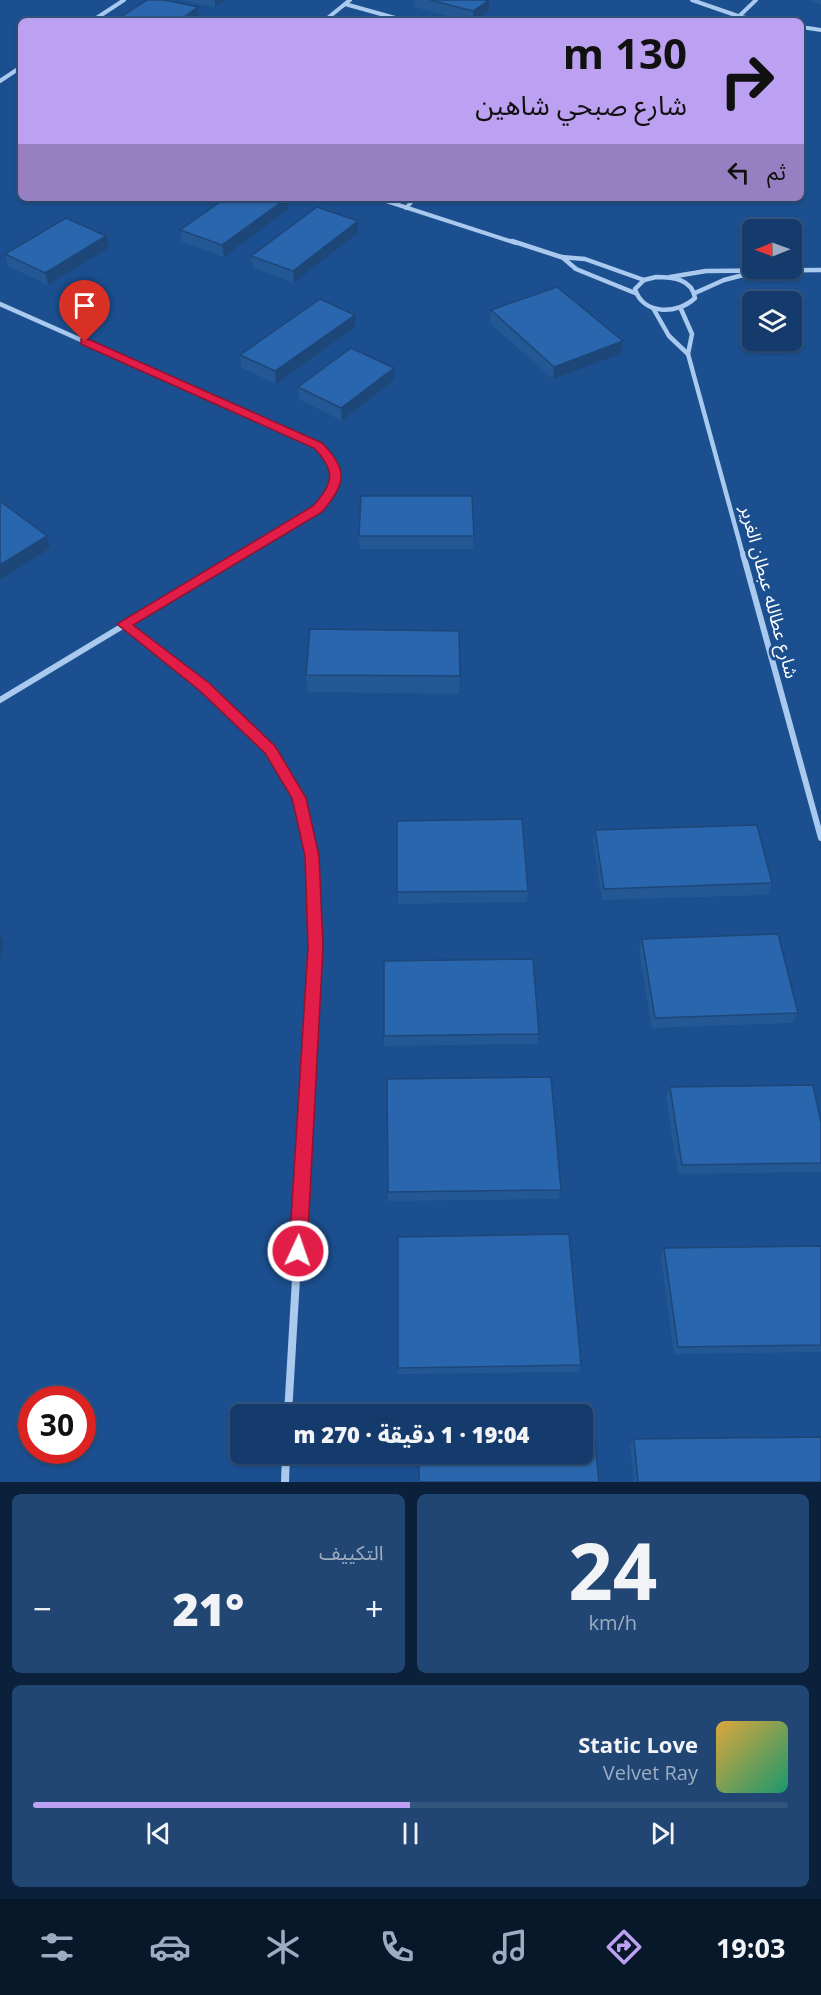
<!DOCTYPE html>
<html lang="ar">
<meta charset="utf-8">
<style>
:root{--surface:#143b6b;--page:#214673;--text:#f1f3f6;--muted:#9dadc1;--line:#33557e;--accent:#bca0f2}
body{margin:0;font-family:"Open Sans","Noto Sans Arabic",sans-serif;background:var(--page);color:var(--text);direction:rtl;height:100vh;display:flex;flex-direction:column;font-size:22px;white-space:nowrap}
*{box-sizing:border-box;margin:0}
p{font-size:20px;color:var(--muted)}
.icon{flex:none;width:33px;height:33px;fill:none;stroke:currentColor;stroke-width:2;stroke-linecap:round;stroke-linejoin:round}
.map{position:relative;height:1482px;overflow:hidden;direction:ltr}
.panel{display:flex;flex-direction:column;gap:12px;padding:12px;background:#0b203b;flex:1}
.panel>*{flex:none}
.guide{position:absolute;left:18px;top:18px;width:786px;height:183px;border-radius:9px;box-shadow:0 2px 4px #0004,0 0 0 2px var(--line);direction:rtl;background:#bca0f2;color:#111;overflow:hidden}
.needle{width:39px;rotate:269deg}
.buttons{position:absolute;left:742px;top:219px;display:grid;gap:12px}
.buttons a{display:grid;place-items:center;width:60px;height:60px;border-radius:9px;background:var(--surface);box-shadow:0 2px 4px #0004,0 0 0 2px var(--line);font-size:30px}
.speed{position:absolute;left:18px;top:1386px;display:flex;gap:12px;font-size:30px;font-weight:700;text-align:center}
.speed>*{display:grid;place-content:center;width:78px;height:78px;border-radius:50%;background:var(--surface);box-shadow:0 2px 4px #0004,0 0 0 2px var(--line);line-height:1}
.speed .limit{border:9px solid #d22;background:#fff;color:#111}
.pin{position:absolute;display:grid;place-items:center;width:51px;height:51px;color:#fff;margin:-62px -26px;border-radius:50% 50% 50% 0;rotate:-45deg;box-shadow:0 0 6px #0007}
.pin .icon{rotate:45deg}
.me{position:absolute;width:66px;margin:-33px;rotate:3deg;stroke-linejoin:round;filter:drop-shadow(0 0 4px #0008)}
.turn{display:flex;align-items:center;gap:21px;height:126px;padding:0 18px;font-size:27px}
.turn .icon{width:78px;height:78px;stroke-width:2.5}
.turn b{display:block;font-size:42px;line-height:51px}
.then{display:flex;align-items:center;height:57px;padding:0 18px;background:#0003;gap:12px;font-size:22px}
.big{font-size:45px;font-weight:800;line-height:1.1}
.panel .widget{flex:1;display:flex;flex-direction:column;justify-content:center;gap:9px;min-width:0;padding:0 21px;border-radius:9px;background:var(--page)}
.panel .dial{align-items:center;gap:0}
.dial b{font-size:78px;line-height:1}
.song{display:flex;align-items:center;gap:18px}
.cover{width:72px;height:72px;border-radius:9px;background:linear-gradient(135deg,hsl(40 70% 55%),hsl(160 70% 35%))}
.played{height:6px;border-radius:3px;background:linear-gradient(90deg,var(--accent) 50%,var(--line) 50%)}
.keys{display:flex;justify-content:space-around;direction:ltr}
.heat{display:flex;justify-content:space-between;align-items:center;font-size:33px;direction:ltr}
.panel .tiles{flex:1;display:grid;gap:12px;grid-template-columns:1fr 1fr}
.widget:last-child{grid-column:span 2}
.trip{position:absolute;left:230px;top:1404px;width:363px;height:60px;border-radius:9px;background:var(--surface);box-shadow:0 2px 4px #0004,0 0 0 2px var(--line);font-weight:800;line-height:60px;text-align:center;direction:rtl}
.tabs{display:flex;height:96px;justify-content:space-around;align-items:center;background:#08182b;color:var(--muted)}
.tabs .icon{width:42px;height:42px}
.tabs .on{color:var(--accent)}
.tabs b{font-size:27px;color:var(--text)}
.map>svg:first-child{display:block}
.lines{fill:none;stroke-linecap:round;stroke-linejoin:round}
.minor-far3{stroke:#a9c9ee;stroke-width:4}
.minor-far2{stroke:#a9c9ee;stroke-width:4.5}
.minor-far1{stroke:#a9c9ee;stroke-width:6}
.minor{stroke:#a9c9ee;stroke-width:8}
.wall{fill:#245895}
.shaded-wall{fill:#1d4779}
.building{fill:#2a66ad;stroke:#1d4779;stroke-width:1.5}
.route{fill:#e11d48;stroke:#92132f;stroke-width:1.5}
.labels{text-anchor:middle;stroke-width:6;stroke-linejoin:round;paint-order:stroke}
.street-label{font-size:18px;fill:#fff;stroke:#1b4f8f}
</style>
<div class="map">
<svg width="821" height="1482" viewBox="0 0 821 1482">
<rect width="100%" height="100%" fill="#1b4f8f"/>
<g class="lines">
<g class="minor-far3">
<path d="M692,0L741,17L762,21"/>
<path d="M345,4L406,21"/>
<path d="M92,21L124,0"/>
<path d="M324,21L350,0"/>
<path d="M734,21L756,0"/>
<path d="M801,27L821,30"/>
<path d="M0,81L21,67"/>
<path d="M377,198L516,243"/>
<path d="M406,208L415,198"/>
</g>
<g class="minor-far2">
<path d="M512,241L561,257L585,259L644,280"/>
<path d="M562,257L576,269L635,293"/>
<path d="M656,277C673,277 692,279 695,298C677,315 643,315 635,289L644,280Z"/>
<path d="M670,277L706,271L821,270"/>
<path d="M695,293L724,280L751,273"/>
<path d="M0,304L318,445C341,471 339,483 317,509L240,555"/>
<path d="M653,308L669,336L688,354"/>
<path d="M681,309L692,334L688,354L743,555"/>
</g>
<g class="minor-far1">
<path d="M743,554L821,838"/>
<path d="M124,624L204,687L270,749L299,797L312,856L315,960"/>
<path d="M0,700L242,554"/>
</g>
<g class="minor">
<path d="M288,1414L315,958"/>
<path d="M285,1482L286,1454"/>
</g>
</g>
<g class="wall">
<path d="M180,0H225L215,7Z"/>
<path d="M414,0H489V11L474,21H468L414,7Z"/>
<path d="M809,0H821V5Z"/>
<path d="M122,16L199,18L195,21H123Z"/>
<path d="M289,209L224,257L182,242L180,230Z"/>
<path d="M358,221V233L294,283L253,268L251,256Z"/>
<path d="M106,236L109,248L48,285L8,266L5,254Z"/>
<path d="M491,310L623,341L621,354L553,379L490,323Z"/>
<path d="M355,327L276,384L241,367L240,355Z"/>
<path d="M394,380L342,421L299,399L298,387Z"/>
<path d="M359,536H474L473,549H360Z"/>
<path d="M306,675L460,676L459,694L308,692Z"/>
<path d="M397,821L528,891L527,902L398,904Z"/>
<path d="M595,830L772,883L767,895L602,900L593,841Z"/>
<path d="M642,939L798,1013L792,1023L652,1028L639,950Z"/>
<path d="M539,1034L537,1044L384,1046V1036Z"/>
<path d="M387,1079L561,1190L558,1199L388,1201Z"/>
<path d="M670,1087L821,1123V1172L678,1174L666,1097Z"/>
<path d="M398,1237L581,1365L579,1372L398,1374Z"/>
<path d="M821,1246V1352L674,1354L661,1256L664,1248Z"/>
<path d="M634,1439L821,1482H634L630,1445Z"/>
</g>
<g class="shaded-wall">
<path d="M215,0H225L215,7Z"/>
<path d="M489,0V11L474,21H473V11Z"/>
<path d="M198,7L199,18L195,21H178Z"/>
<path d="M287,198H288L289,209L224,257L222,245Z"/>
<path d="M358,221V233L294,283L293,271Z"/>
<path d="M106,236L109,248L48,285L45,273Z"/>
<path d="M355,315V327L276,384L275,371Z"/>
<path d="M623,341L621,354L553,379L554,367Z"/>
<path d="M394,368V380L342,421L341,408Z"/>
<path d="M47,536L50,548L0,580V565Z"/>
<path d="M0,933L4,942L0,960Z"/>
</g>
<g class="building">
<path d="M147,0H164L198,7L178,21H143L122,16Z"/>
<path d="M430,0H489L473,11Z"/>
<path d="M226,198H287L222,245L180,230Z"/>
<path d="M317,207L358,221L293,271L251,256Z"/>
<path d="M66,218L106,236L45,273L5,254Z"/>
<path d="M557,287L623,341L554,367L491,310Z"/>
<path d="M320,299L355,315L275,371L240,355Z"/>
<path d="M351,348L394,368L341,408L298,387Z"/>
<path d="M361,496H472L474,536H359Z"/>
<path d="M0,501L47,536L0,565Z"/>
<path d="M310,629L459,631L460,676L306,675Z"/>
<path d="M522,819L528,891L397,892V821Z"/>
<path d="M757,825L772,883L604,889L595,830Z"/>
<path d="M778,934L798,1013L655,1018L642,939Z"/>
<path d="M533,959L539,1034L384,1036V961Z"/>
<path d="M551,1077L561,1190L388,1192L387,1079Z"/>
<path d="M813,1085L821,1123V1163L682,1165L670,1087Z"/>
<path d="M569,1234L581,1365L398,1368V1237Z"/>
<path d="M821,1246V1345L678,1347L664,1248Z"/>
<path d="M582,1434H594L599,1482H419V1454H582Z"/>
<path d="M821,1437V1482H638L634,1439Z"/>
</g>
<path class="route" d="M81,339H88L322,443C349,470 346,484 322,512L133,625L209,683L275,746L306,798L319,856L323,947L307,1251L304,1257L298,1260L292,1257L289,1251L308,947L305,856L292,798L265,753L199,690L117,624L313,506C334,483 336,471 314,448L81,344Z"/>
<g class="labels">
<g class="street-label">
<text transform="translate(769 592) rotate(75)" y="6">شارع عطالله عبطان الغرير</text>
</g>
</g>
</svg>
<div class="buttons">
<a><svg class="needle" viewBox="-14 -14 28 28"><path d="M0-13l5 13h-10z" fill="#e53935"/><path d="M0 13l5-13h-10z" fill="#9dadc1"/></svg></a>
<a><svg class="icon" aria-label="layers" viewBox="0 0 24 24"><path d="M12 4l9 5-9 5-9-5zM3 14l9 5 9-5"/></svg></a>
</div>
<div class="speed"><div class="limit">30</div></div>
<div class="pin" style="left:85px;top:342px;background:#d93025"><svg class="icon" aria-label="arrive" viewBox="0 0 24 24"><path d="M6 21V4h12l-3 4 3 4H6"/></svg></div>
<svg class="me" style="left:298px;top:1251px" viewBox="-20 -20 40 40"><circle r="17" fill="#e11d48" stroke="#fff" stroke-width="3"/><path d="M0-11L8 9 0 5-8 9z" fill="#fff"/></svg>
<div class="trip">19:04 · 1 دقيقة · 270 m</div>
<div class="guide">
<div class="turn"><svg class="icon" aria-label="right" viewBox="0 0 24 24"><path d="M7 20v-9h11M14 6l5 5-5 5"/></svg><div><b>130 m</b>شارع صبحي شاهين</div></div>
<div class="then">ثم<svg class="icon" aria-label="left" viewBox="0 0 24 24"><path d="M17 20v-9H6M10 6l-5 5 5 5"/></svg></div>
</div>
</div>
<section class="panel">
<div class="tiles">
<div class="widget dial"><b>24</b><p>km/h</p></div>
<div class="widget"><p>التكييف</p>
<div class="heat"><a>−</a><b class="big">21°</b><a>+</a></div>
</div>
<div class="widget">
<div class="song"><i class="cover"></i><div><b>Static Love</b><p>Velvet Ray</p></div></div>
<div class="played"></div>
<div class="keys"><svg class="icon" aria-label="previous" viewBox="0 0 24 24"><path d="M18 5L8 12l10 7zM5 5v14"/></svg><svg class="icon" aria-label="pause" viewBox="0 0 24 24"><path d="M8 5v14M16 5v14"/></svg><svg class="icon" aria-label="next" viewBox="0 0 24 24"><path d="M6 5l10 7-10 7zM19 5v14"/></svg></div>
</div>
</div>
</section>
<nav class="tabs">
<b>19:03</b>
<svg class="icon on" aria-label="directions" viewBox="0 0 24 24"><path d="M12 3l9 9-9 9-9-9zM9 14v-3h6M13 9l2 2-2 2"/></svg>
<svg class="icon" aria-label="music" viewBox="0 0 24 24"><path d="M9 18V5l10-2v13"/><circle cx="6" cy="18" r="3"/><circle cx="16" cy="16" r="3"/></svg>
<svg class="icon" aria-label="phone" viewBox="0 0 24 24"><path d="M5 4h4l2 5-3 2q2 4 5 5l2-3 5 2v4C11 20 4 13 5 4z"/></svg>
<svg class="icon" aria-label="climate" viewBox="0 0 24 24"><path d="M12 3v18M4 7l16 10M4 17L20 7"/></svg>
<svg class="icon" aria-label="car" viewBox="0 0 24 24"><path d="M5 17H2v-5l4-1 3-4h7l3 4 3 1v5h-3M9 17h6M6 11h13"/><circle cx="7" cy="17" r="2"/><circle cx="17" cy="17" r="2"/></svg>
<svg class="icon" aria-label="filters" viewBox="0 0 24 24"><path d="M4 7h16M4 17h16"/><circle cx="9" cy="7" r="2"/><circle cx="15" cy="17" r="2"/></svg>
</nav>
